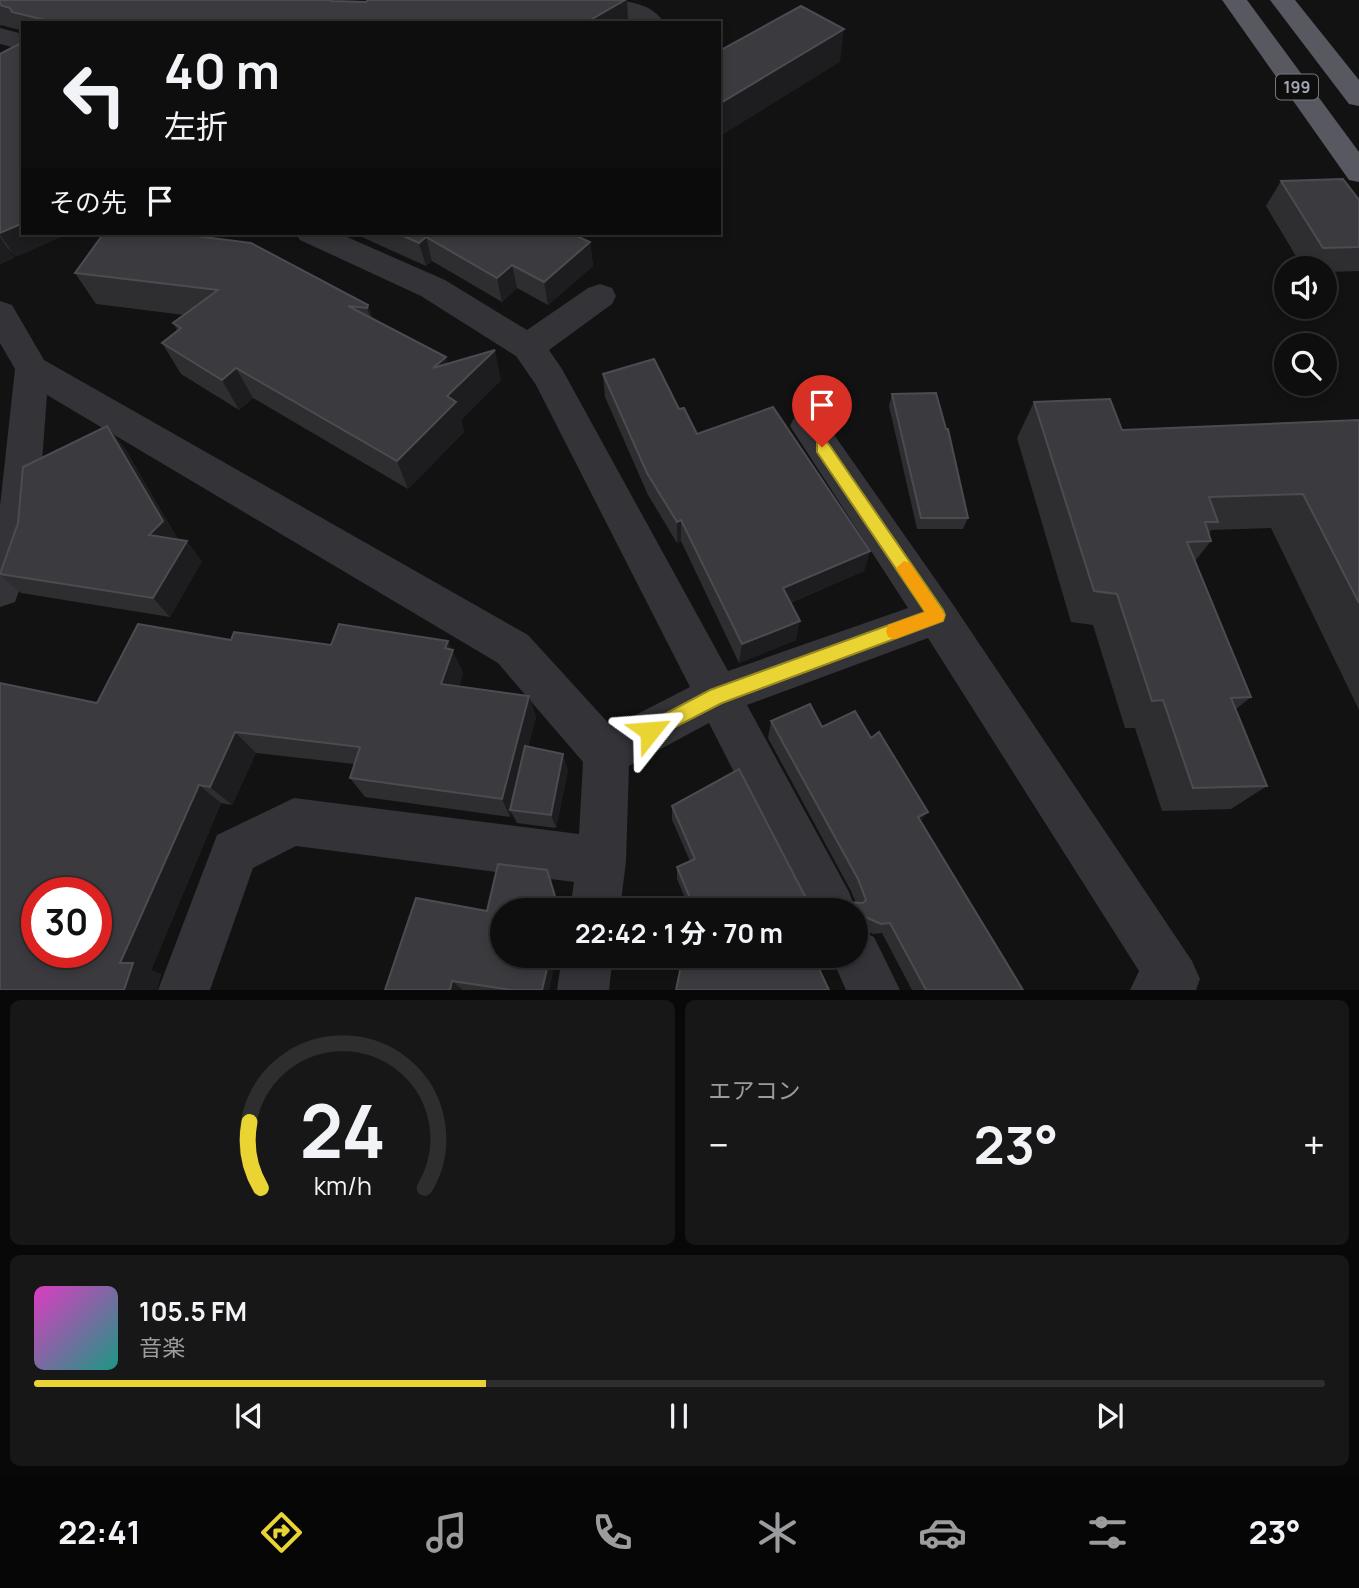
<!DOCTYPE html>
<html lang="ja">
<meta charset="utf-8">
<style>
:root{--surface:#0e0e0e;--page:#171717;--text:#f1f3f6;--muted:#9b9c9e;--line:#2e2e2e;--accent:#ead433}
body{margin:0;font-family:Manrope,"Noto Sans JP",sans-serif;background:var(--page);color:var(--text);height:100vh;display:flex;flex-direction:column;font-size:26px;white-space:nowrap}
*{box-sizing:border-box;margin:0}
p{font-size:23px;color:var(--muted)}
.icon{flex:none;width:38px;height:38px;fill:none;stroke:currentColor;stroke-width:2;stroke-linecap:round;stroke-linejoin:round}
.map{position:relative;height:990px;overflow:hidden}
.panel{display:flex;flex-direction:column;gap:10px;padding:10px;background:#080808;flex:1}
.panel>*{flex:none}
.hud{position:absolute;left:21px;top:21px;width:700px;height:214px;border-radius:0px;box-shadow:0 4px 10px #0003,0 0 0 2px var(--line);background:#0e0e0e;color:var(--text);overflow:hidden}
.buttons{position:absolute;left:1274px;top:256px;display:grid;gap:14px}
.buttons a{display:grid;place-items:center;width:63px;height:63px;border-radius:50%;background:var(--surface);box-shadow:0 4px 10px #0003,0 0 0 2px var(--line);font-size:35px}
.speed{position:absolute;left:21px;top:877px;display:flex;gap:14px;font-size:35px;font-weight:700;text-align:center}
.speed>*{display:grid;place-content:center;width:91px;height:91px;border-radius:50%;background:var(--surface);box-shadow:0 4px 10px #0003,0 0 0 2px var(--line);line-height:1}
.speed .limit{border:10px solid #d22;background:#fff;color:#111}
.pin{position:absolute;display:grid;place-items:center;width:60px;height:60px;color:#fff;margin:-72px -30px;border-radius:50% 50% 50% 0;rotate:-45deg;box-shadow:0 0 7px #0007}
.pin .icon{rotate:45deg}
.me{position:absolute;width:77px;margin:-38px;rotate:62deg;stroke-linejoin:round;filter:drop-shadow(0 0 5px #0008)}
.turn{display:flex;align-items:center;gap:24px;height:147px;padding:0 28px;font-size:32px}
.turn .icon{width:91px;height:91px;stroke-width:2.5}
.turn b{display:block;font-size:49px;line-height:60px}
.then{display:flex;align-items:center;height:66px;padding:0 28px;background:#0003;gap:14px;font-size:26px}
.big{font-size:52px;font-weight:700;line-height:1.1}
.panel .card{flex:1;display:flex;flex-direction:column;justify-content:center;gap:10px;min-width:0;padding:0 24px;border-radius:10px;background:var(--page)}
.panel .dial{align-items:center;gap:0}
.dial svg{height:182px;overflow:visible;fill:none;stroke:var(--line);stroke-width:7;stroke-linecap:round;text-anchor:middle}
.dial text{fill:var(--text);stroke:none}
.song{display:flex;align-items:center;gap:21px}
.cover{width:84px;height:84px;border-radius:10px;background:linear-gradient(135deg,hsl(310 70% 55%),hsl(170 70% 35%))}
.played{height:7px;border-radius:4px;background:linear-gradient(90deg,var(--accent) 35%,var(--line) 35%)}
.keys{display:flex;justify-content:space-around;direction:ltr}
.heat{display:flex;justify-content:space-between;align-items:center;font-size:38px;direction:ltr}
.panel .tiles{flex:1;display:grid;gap:10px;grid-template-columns:1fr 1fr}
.card:last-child{grid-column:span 2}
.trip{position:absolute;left:490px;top:898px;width:378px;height:70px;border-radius:35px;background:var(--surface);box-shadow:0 4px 10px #0003,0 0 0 2px var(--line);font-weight:700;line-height:70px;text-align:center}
.tab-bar{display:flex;height:112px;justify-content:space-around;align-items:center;background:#060606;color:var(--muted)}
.tab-bar .icon{width:49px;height:49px}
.tab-bar .current{color:var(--accent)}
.tab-bar b{font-size:32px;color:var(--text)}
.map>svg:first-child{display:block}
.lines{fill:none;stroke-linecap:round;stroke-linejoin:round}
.minor{fill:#333338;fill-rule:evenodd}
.trunk{fill:#575860;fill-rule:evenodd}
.wall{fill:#2e2e31}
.shaded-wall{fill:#1d1d1f}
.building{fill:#3b3b3f;stroke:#4b4b51;stroke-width:2;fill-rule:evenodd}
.route{fill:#ead433;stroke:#988a21;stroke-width:2}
.slow{fill:#f59e0b}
.labels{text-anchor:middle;stroke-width:7;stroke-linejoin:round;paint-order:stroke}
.shield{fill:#0d0d0e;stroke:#777782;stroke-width:2}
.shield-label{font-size:16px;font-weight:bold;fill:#a4a5b3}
</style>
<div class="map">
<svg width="1359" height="990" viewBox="0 0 1359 990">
<rect width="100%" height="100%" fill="#121213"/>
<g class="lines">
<g class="minor">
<path d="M597,0C619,0 648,0 663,21C644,28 609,18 597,0Z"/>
<path d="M0,28L23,34V50L0,44Z"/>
<path d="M295,233H338L445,280L527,330L588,288L600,284L612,288L616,296L612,304L549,350L562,369L728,671L908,608L790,426L795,416L808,412L821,416L952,603L1192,961L1200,979L1196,990H1130L1139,971L928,638L747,705L849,892L856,910V911L804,910L709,723L629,766L626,861L620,910H570L574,882L296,846L253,868L210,990H158L217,835L294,798L579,834L583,762L498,663L47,395L36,543L15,602L0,607V506L15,369L0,343V301L12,305L44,360L528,635L612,727L690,687L536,385L516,356L421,296L300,240Z"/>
<path d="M856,929L874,937L900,990H846L831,956H856Z"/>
<path d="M562,956H613L609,990H557Z"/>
</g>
<g class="trunk">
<path d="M1222,0H1247L1359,152V182L1349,180Z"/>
<path d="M1270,0H1295L1359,80V106L1349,104Z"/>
</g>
</g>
<g class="wall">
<path d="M0,0L366,2L368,0H627L628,23H23V31L1,25L0,26Z"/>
<path d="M0,54L16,257L7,247L14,258L0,264Z"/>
<path d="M1281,181L1359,200V271L1325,272V268H1303L1266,206Z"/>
<path d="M191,233L190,235L368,305L373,319L446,357L448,364L501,380L461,420L464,432L408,489L253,398L239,410L181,374L162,343L178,331L173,323L184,315L96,304L75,273Z"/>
<path d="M353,233H570L590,242L593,266L548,305L517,288L502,302L432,261L426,266Z"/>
<path d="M603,374L679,409L697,434L870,551L864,571L790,603L796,640L739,663L681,541L677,543L648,495L605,397Z"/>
<path d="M892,394L968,518L963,529H917L889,406Z"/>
<path d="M1034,402L1122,430L1359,420V710L1271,528L1211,530L1209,534L1211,541L1195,561L1251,697L1236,709L1267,786L1231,809L1162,811L1135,728H1125L1093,625L1071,622L1017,438Z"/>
<path d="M124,447L178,540L202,561L170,617L21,593L0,575Z"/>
<path d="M231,640L452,650L463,673L459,686L529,696L536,717L528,747L568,770L556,828L517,823L511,812L510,817L365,797L350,778L354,764L256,753L232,805L221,803L151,970L161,974L157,990H0L97,703Z"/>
<path d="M771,721L822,727L921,822L1023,990H912L882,933L873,934L859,928L856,932V910H690L677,879V867L690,861L672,820V806L807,900L856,903L851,891L768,738Z"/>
<path d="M547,870L552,882L549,990H385L487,911Z"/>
</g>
<g class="shaded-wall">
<path d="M331,0H355L357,8L331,1Z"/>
<path d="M625,0H627L628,23H585Z"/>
<path d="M844,29L840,62L719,137V104Z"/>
<path d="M23,223V233H71L16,257L0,235V233Z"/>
<path d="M0,237L14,258L0,264Z"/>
<path d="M426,237L432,261L426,266L419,243Z"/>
<path d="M590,242L593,266L548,305L544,282Z"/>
<path d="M512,265L517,288L502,302L497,278Z"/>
<path d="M368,305L379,336L378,339L367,308Z"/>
<path d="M495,350L501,380L461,420L464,432L408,489L397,461L447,396Z"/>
<path d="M446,357L455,387L433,368Z"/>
<path d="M236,368L253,398L239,410L222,380Z"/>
<path d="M107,426L124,447L178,541L149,535Z"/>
<path d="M681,520V541L677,543V522Z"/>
<path d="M187,541L202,561L170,617L153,598Z"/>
<path d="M870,551L864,571L779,607L783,588Z"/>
<path d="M800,621L796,640L739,663L742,644Z"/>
<path d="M448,641L463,673L452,706L441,684L445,648Z"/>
<path d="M529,696L536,717L512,810H510L511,812L510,817L502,799Z"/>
<path d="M235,732L256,753L232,805L210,787Z"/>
<path d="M563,754L568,770L556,828L551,815Z"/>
<path d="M199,785L221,803L151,970L161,974L157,990H124L120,963Z"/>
<path d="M928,812L918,825V817Z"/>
<path d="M547,870L552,882L561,910H559Z"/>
<path d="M550,956H557L549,990H542Z"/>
<path d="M452,981L462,989V990H450Z"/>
</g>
<g class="building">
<path d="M0,0H331V1L366,2L368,0H625L585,23H57L12,12L10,8L0,5Z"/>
<path d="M801,6L844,29L719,104V51Z"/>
<path d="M23,42V223L0,233V54Z"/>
<path d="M1343,179L1359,200V247L1323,248L1281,181Z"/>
<path d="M104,233H172L251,243L368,305L367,308L348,306L446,357L433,368L495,350L447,396L456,402L397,461L236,368L222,380L162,343L181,328L173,323L218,290L75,273Z"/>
<path d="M397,233H570L590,242L544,282L512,265L497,278L426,237L419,243Z"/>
<path d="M654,359L679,409L684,408L697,434L773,407L870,551L783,588L800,621L742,644L681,520L677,522L647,473L603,374Z"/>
<path d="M936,393L946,429H948L968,518H921L892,394Z"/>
<path d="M1110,399L1122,430L1359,420V603L1303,494L1209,497L1218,522H1205L1211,541L1187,542L1251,697L1231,698L1267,786L1193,788L1163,700L1152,701L1117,594L1094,591L1034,402Z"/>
<path d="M107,426L163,521L149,535L187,541L153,598L0,574L18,523L23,467Z"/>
<path d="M138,624L231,640L234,632L331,645L339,624L448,641L445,648L453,650L441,684L529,696L502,799L350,778L360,747L235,732L210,787L199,785L120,963H133L124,990H0V683L97,703ZM37,892H96V952H37Z"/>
<path d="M810,704L822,727L855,711L871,738L879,732L928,812L918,817L1023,990H926L890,923L881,924L863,916L861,925H856V910H692L693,905L677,867L695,859L672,806L739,769L807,900L863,903L866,900L858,879L771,721Z"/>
<path d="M525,746L563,754L551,815L510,810Z"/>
<path d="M498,864L547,870L559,910H502V956H550L542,990H512L452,981L450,990H385L416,898L487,911Z"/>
<path d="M683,956H813L829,990H676Z"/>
</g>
<path class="route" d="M822,441L828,443L943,610L945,615L943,621L722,703L650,740L644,737L641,731L644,725L710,690L925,612L817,452V443Z"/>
<path class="slow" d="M904,561L910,563L945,615L943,621L895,639L888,637L886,631L888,625L925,612L896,568Z"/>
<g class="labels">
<rect class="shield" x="1276" y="74.5" width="42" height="25" rx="5"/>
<g class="shield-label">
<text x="1297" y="93">199</text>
</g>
</g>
</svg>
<div class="buttons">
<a><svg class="icon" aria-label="sound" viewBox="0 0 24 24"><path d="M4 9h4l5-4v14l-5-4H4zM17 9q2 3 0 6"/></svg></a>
<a><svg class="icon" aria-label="search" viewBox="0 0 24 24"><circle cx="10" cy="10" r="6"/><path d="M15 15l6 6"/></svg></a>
</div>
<div class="speed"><div class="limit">30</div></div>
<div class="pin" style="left:822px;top:447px;background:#d93025"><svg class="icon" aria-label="arrive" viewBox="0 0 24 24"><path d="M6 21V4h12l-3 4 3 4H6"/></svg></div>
<svg class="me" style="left:650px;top:731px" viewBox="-20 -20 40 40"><path d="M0-17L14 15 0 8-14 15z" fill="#ead433" stroke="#fff" stroke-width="4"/></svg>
<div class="trip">22:42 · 1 分 · 70 m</div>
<div class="hud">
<div class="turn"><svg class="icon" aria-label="left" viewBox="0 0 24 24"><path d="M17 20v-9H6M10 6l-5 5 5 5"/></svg><div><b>40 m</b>左折</div></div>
<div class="then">その先<svg class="icon" aria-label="arrive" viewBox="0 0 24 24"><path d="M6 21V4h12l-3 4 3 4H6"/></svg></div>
</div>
</div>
<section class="panel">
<div class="tiles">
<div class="card dial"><svg viewBox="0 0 100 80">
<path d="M14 69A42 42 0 1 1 86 69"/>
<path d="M14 69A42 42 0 0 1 9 40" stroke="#ead433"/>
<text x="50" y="56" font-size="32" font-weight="700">24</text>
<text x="50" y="72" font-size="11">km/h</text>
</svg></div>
<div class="card"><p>エアコン</p>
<div class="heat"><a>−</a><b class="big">23°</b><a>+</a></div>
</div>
<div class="card">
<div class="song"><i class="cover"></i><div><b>105.5 FM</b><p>音楽</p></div></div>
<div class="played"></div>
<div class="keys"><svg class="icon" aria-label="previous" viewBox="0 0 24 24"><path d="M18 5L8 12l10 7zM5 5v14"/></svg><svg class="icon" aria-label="pause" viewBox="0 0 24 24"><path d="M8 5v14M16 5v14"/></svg><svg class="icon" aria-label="next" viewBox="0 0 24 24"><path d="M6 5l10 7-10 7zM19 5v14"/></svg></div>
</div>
</div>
</section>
<nav class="tab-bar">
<b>22:41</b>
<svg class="icon current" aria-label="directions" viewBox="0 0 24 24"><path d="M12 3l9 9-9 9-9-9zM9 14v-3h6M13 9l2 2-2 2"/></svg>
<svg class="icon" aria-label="music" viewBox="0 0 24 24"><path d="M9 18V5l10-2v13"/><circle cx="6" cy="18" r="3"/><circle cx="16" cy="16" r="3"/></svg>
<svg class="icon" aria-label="phone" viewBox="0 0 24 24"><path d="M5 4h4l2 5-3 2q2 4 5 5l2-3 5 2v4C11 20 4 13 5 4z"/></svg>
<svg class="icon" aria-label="climate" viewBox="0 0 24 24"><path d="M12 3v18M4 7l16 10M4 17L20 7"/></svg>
<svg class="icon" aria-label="car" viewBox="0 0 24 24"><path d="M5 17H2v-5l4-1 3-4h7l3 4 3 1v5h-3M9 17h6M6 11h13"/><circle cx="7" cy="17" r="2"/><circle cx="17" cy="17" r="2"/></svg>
<svg class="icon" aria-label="filters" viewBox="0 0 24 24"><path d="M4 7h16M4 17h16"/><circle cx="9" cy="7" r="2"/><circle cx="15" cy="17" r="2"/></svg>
<b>23°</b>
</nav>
